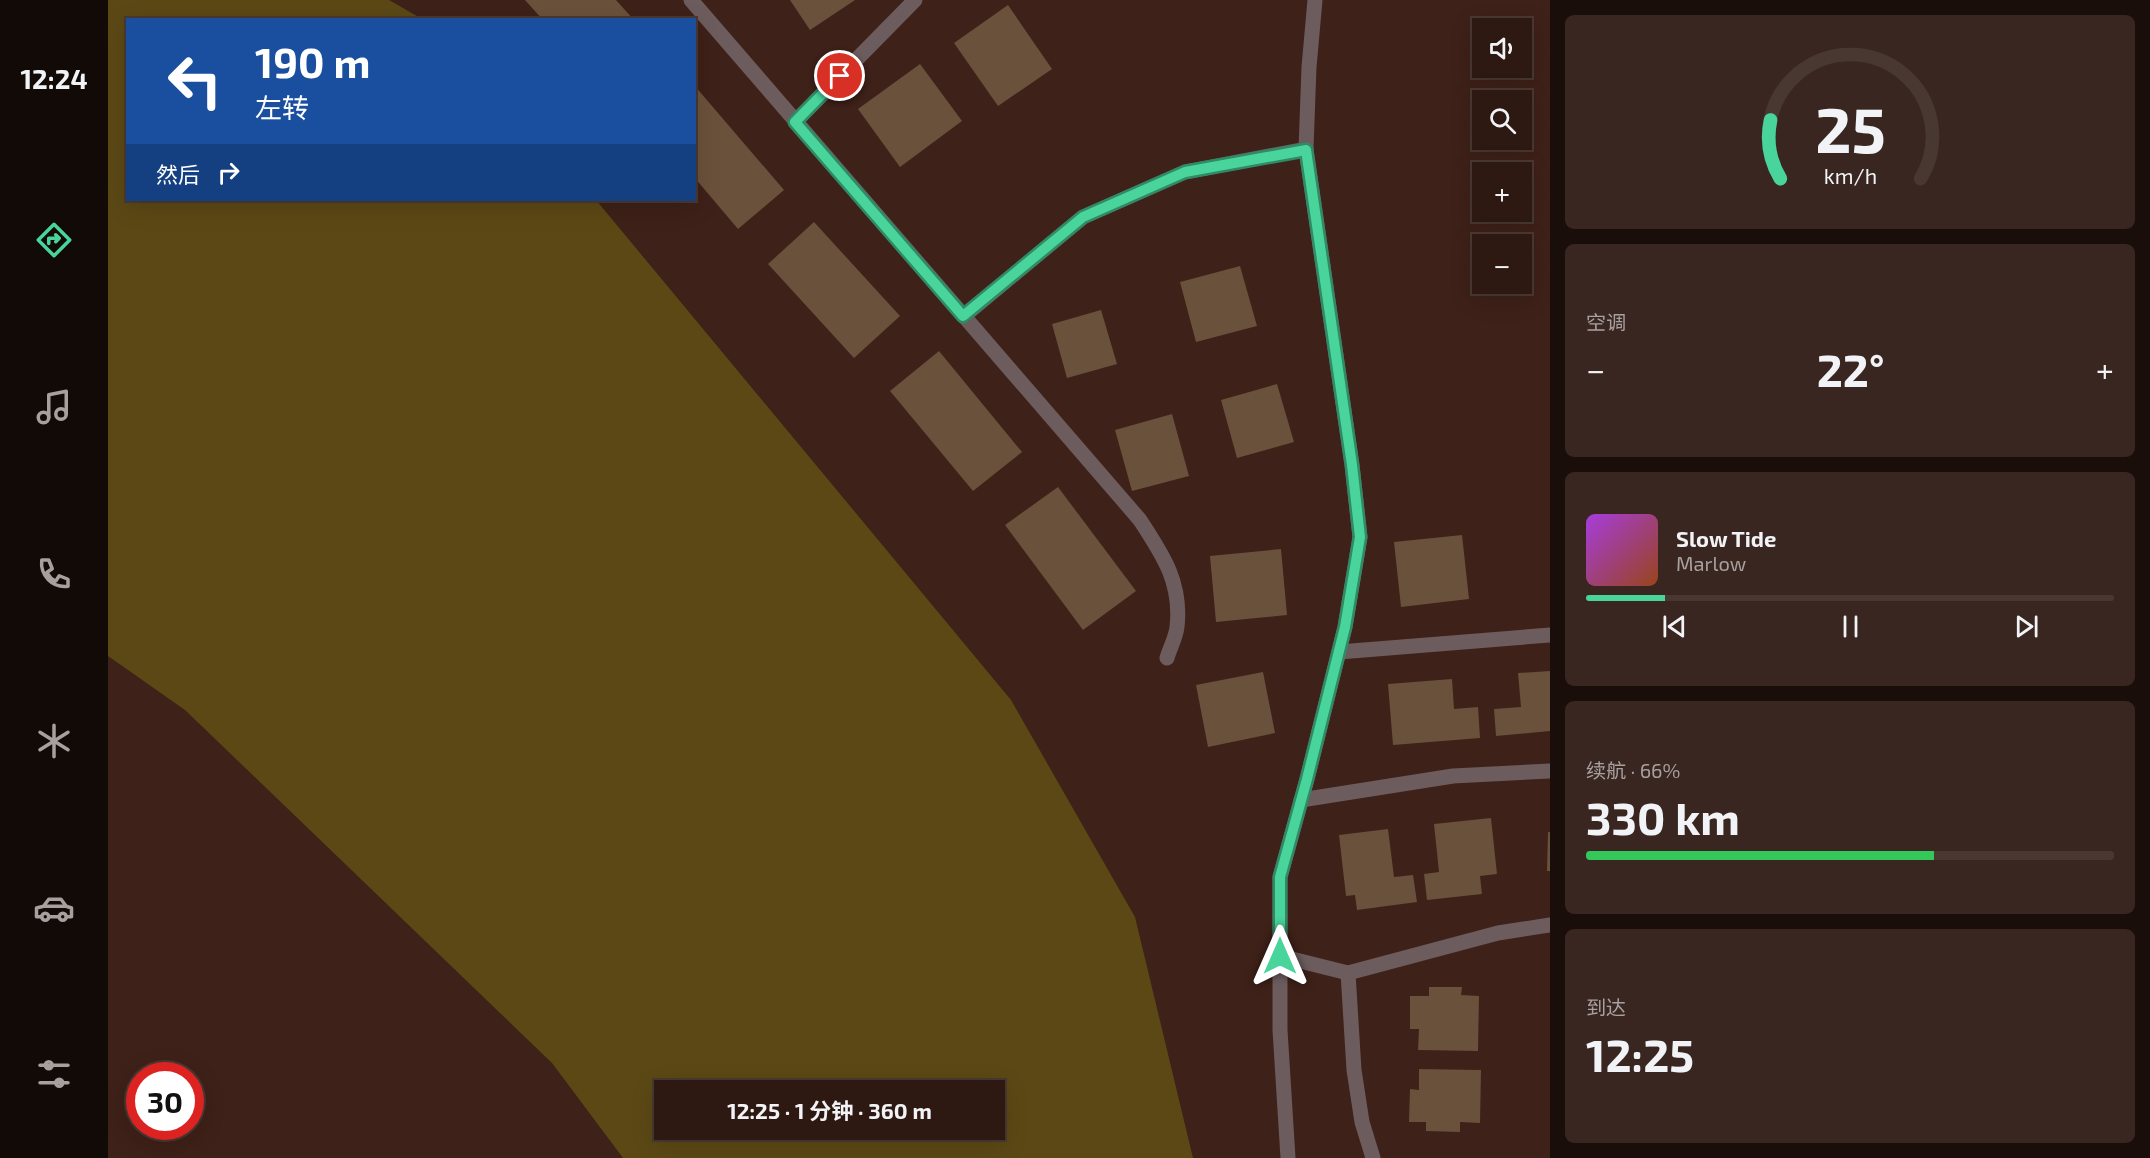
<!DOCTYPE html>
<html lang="zh">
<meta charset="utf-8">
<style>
:root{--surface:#2e1912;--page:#3a2620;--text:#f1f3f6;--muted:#a7a09f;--line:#493832;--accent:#49d49c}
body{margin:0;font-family:"Exo 2","Noto Sans SC",sans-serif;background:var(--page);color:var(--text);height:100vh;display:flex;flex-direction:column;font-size:22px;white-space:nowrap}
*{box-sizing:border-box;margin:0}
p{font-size:20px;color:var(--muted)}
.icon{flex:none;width:33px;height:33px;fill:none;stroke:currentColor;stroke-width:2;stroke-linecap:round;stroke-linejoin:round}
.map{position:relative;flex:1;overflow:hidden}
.side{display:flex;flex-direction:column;gap:15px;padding:15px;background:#190e0a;width:600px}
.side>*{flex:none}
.top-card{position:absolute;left:18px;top:18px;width:570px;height:183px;border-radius:0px;box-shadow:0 6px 24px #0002,0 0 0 2px var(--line);background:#1a4fa0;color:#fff;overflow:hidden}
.controls{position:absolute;left:1364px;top:18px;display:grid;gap:12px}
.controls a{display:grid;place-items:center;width:60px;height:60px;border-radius:0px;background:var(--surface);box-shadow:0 6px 24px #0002,0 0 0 2px var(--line);font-size:30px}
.speed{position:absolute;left:18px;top:1062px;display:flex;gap:12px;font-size:30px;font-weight:700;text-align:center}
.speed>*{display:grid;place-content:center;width:78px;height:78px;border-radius:50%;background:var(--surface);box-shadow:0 6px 24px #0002,0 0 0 2px var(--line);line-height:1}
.speed .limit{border:9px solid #d22;background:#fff;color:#111}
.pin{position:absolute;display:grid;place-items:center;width:51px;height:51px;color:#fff;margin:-26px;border:3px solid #fff;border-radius:50%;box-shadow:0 2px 6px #0007}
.me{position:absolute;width:66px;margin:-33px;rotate:0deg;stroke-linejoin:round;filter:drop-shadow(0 0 4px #0008)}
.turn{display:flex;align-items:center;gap:21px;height:126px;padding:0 30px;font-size:27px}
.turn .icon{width:78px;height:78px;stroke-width:2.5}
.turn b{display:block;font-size:42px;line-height:51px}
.then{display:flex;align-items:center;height:57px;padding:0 30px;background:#0003;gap:12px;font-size:22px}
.big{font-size:45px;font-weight:700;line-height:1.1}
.side .card{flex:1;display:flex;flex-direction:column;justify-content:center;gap:9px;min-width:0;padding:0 21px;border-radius:9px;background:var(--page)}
.side .dial{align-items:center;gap:0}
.dial svg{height:156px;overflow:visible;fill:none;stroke:var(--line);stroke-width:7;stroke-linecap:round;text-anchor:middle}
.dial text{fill:var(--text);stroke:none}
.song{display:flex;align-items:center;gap:18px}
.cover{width:72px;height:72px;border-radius:9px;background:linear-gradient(135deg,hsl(280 70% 55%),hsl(20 70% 35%))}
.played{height:6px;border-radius:3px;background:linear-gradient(90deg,var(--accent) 15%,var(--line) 15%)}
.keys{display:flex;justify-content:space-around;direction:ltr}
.heat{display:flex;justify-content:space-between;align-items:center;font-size:33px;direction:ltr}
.charge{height:9px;border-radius:4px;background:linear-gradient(90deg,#34c759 66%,var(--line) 0)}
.trip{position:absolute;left:546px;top:1080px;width:351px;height:60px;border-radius:0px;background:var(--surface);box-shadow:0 6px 24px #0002,0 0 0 2px var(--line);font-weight:700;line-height:60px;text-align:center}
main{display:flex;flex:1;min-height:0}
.tabs{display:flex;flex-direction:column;width:108px;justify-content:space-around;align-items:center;background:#120a07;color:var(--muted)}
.tabs .icon{width:42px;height:42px}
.tabs .on{color:var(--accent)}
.tabs b{font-size:27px;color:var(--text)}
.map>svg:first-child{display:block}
.green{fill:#5b4815;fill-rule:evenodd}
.building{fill:#6a513b}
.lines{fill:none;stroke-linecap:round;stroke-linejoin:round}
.minor{stroke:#6c5c5d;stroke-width:15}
.route-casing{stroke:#2f8a65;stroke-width:15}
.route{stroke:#49d49c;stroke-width:10}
</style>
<main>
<nav class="tabs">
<b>12:24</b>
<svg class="icon on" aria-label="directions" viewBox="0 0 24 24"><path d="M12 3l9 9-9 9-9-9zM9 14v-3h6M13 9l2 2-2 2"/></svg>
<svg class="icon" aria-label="music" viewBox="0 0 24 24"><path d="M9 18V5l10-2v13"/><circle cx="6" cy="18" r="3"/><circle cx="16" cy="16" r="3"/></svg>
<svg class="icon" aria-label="phone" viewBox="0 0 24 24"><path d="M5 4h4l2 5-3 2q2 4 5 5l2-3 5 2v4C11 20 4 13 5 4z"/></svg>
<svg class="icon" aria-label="climate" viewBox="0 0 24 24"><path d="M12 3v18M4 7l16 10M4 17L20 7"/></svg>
<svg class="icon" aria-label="car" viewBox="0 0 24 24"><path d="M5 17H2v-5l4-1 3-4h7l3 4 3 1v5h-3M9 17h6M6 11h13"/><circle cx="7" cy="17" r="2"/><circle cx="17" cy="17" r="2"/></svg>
<svg class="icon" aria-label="filters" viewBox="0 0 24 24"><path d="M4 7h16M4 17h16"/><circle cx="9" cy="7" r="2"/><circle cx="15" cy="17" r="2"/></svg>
</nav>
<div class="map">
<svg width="1442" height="1158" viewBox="0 0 1442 1158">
<rect width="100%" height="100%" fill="#3e2118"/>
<path class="green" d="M0,0H281L314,19L20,20V200H488L903,700L1027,917L1085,1158H515L444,1063L77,710L0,656ZM556,1090H886V1130H556Z"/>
<g class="building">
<path d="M417,0H508L526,20H435Z"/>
<path d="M682,0H747L702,30Z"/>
<path d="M900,5L944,69L890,106L846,43Z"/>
<path d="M812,64L854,121L792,167L750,109Z"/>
<path d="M586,85L676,190L630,229L586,177Z"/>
<path d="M706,222L792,316L746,358L660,264Z"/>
<path d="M1132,266L1149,326L1088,342L1072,282Z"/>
<path d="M993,310L1009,364L959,378L944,324Z"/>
<path d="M831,351L914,452L865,491L782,391Z"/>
<path d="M1169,384L1186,442L1129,458L1113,400Z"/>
<path d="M1064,414L1081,476L1024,491L1007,430Z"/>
<path d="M950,487L1028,591L975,630L897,525Z"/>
<path d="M1354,535L1361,599L1293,607L1286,542Z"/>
<path d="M1173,549L1179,615L1108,622L1102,556Z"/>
<path d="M1442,671V731L1388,736L1386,709L1413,707L1410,673Z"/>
<path d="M1155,672L1167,733L1100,747L1088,685Z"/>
<path d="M1344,679L1346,709L1370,707L1372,738L1285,745L1280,684Z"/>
<path d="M1383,818L1389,874L1372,876L1374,894L1319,900L1316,874L1331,872L1326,824Z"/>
<path d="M1280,829L1286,877L1305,875L1309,902L1249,910L1247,895L1238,896L1231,835Z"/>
<path d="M1440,832H1442V871H1439Z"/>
<path d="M1321,987H1354L1353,995L1371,996L1370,1051L1310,1050L1311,1029H1302V996H1321Z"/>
<path d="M1311,1069L1373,1070L1372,1123L1352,1122V1132L1318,1131V1122H1301L1302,1089L1311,1090Z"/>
</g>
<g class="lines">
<g class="minor">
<path d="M583,0L1032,520C1055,555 1074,583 1069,627C1068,637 1062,648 1059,658"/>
<path d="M687,122L807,0"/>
<path d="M856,316L975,217L1077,172L1198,149"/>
<path d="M1231,652L1442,635"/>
<path d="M1193,800L1345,776L1442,771"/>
<path d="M1172,956L1240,973L1390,933L1442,925"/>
<path d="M1240,973L1246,1070L1254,1122L1265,1158"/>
<path d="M1180,1158L1172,1030V877L1199,779L1237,627L1252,537L1244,465L1198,149L1201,67L1207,0"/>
</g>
</g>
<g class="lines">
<g class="route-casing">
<path id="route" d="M732,76L687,122L855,316L975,217L1077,172L1198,150L1244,465L1252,537L1237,627L1199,779L1172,877V956"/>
</g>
<use href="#route" class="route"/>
</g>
</svg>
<div class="controls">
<a><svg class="icon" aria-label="sound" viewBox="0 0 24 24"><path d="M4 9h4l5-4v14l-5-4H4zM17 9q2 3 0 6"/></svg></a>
<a><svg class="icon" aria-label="search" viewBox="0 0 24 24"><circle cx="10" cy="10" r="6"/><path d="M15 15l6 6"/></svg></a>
<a>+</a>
<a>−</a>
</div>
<div class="speed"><div class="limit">30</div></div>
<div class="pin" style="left:732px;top:76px;background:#d93025"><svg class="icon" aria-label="arrive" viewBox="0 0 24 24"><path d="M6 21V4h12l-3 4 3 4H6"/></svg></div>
<svg class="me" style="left:1172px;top:956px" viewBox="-20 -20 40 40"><path d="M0-17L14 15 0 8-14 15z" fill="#49d49c" stroke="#fff" stroke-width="4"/></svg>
<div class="trip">12:25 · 1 分钟 · 360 m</div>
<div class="top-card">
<div class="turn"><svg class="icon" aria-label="left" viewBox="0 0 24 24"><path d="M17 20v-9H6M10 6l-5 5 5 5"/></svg><div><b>190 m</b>左转</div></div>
<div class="then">然后<svg class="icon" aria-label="right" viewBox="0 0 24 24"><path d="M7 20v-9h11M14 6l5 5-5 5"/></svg></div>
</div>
</div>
<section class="side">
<div class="card dial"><svg viewBox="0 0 100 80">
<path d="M14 69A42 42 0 1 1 86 69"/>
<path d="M14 69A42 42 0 0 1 9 39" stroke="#49d49c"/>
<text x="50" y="56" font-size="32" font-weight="700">25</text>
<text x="50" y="72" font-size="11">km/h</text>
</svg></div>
<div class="card"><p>空调</p>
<div class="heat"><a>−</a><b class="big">22°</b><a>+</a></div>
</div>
<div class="card">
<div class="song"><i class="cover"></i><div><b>Slow Tide</b><p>Marlow</p></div></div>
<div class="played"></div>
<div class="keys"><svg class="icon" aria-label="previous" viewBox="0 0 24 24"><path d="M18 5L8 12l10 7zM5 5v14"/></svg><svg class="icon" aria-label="pause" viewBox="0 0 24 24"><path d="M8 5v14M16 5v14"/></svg><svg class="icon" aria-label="next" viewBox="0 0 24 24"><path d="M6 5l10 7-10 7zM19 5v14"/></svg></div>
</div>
<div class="card"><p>续航 · 66%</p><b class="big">330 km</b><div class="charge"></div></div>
<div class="card"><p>到达</p><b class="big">12:25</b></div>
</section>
</main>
